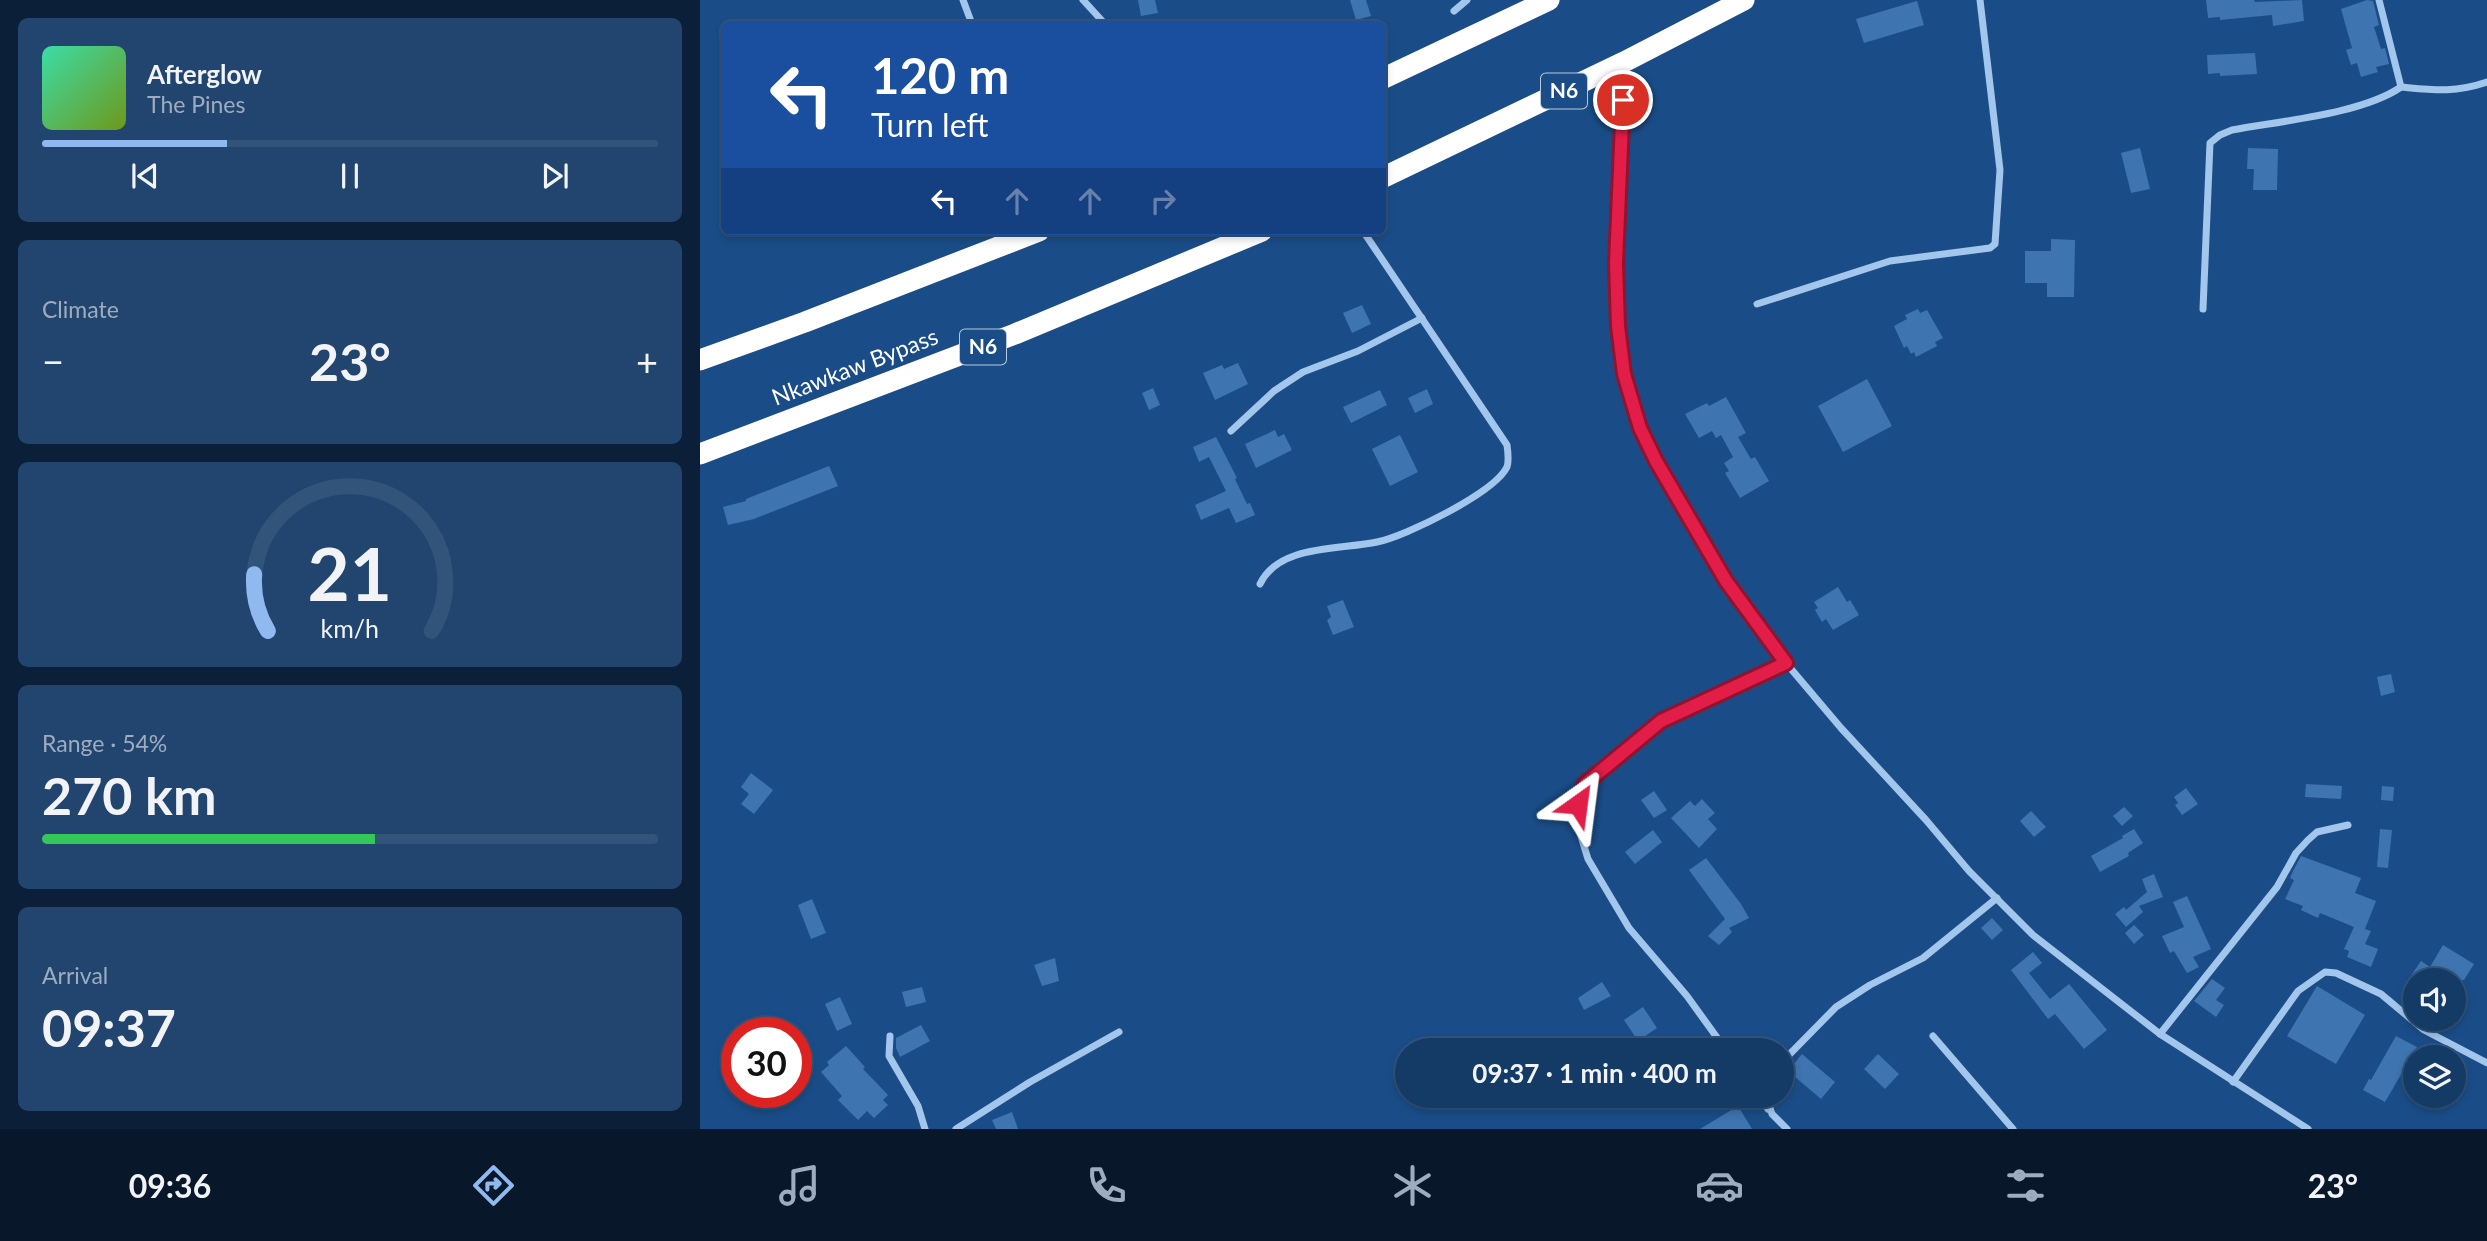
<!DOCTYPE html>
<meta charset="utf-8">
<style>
:root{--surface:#143a66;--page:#21456f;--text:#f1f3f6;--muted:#9dadbf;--line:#33547a;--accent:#90b9f0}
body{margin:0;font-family:Lato,sans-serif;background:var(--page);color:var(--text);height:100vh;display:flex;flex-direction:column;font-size:26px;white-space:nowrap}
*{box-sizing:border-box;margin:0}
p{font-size:23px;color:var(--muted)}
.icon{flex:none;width:38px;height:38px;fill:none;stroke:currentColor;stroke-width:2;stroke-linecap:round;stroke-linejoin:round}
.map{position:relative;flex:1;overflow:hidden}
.details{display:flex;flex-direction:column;gap:18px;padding:18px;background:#0b2038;width:700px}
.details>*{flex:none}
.guide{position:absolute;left:21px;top:21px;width:665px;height:214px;border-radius:10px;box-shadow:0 4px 10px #0003,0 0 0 2px var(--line);background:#1a4fa0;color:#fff;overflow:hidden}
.controls{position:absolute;left:1703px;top:968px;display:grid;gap:14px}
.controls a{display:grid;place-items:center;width:63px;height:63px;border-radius:50%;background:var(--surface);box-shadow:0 4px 10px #0003,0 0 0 2px var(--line);font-size:35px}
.speed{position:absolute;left:21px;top:1017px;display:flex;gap:14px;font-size:35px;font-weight:700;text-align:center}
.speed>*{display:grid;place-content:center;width:91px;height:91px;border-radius:50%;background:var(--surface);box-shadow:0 4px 10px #0003,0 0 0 2px var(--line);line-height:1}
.speed .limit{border:10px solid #d22;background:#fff;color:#111}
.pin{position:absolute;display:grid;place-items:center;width:60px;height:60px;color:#fff;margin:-30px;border:4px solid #fff;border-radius:50%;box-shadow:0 2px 7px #0007}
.me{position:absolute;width:77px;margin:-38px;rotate:31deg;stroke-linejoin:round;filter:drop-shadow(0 0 5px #0008)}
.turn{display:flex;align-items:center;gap:24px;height:147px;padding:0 35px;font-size:32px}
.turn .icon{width:91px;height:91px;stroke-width:2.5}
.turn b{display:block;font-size:49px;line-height:60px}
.lanes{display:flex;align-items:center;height:66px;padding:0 35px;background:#0003;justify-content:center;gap:35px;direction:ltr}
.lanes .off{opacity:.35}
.big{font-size:52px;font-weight:700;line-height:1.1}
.details .widget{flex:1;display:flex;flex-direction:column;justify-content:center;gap:10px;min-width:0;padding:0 24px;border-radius:10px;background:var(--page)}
.details .dial{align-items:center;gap:0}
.dial svg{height:182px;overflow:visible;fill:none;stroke:var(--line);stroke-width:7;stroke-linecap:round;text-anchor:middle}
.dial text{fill:var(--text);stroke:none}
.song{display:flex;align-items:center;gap:21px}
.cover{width:84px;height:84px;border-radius:10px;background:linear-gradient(135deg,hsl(160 70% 55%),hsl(80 70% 35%))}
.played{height:7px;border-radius:4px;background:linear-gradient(90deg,var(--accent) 30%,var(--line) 30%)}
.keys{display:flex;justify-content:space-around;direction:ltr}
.heat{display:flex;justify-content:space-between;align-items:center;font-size:38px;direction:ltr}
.charge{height:10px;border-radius:5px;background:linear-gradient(90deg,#34c759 54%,var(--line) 0)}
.trip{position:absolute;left:695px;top:1038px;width:399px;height:70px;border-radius:35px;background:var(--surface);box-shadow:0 4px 10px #0003,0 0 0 2px var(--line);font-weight:700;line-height:70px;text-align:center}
.tabs{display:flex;height:112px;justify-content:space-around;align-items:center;background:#081729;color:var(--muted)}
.tabs .icon{width:49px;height:49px}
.tabs .selected{color:var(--accent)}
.tabs b{font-size:32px;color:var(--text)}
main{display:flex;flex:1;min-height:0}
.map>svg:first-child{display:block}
.building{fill:#3e74af}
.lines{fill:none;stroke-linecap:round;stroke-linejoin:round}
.street{stroke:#a2c6ec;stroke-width:7}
.highway{stroke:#fff;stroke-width:21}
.route-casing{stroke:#92132f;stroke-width:18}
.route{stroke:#e11d48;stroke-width:12}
.labels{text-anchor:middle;stroke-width:7;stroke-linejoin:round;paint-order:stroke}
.shield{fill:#1a4d88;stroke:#bacadb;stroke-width:2}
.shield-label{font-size:21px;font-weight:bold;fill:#fff}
.street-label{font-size:23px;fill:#fff;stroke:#1a4d88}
</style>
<main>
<section class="details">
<div class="widget">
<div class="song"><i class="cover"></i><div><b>Afterglow</b><p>The Pines</p></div></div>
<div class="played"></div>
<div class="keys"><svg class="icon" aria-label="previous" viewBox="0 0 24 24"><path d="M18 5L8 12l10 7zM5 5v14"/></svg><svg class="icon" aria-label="pause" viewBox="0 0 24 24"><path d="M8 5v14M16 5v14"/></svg><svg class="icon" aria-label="next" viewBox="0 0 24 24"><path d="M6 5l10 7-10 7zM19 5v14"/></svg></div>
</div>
<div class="widget"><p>Climate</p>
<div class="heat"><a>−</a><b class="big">23°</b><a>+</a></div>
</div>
<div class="widget dial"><svg viewBox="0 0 100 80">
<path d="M14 69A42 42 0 1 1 86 69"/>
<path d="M14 69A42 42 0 0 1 8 44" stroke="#90b9f0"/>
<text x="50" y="56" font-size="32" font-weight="700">21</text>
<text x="50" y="72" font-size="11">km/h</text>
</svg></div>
<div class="widget"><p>Range · 54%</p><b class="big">270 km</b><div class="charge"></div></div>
<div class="widget"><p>Arrival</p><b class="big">09:37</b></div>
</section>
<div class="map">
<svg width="1787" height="1129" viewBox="0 0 1787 1129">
<rect width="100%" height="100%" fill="#1a4d88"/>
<g class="building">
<path d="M438,0H455L458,13L441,16Z"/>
<path d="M650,0H666L671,16L656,20Z"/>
<path d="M1506,0H1554L1555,2L1602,0L1604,21L1573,26L1572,15L1520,20V17L1508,18Z"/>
<path d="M1667,0L1673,1L1679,25L1674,27L1681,49L1685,48L1689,64L1676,67L1678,72L1661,77L1657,63L1651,65L1646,50L1652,48L1641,9Z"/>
<path d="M1217,1L1224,25L1164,43L1156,19Z"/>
<path d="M1555,53L1557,74L1520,76V73L1508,74L1507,55Z"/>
<path d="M1440,148L1450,189L1431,193L1421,153Z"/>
<path d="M1548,148L1578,149L1577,190H1553L1554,169H1547Z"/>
<path d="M1351,239L1375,240L1374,297H1347V283H1325V251H1351Z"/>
<path d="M662,305L671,324L652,333L643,313Z"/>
<path d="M1218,309L1220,313L1227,310L1243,338L1235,342L1237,346L1216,357L1214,352L1211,354L1207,346L1204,348L1194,326L1207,319L1205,315Z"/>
<path d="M538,363L548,384L515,400L503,373L522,365L524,369Z"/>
<path d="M1167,379L1192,426L1143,452L1118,406Z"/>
<path d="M453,388L460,405L449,410L442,393Z"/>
<path d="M727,389L733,404L715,413L708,398Z"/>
<path d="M680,390L687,405L651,423L643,407Z"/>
<path d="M1026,397L1046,433L1038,437L1051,459L1055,457L1069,481L1040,498L1025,473L1029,471L1024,463L1033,457L1021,435L1016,438L1012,431L999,438L985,414L1007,403L1009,406Z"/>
<path d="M575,430L578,437L584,434L592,450L556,468L545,444Z"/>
<path d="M700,435L718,472L690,486L672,449Z"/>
<path d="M516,437L537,478L535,479L547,504L550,503L555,515L536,523L529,508L501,520L495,505L526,491L509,457L499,462L493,447Z"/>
<path d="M129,466L138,486L54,519L28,525L23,507L46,501V499Z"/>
<path d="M1138,587L1147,602L1150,600L1159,615L1133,630L1126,619L1122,622L1115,610L1118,608L1114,602Z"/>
<path d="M643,600L654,627L633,635L627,620L631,617L627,606Z"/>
<path d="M1691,674L1695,692L1681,696L1677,677Z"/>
<path d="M51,773L73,790L54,814L41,804L49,794L41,787Z"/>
<path d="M1606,784L1642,786L1641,799L1605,797Z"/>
<path d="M1682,786L1694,787L1693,801L1681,800Z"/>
<path d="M1486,788L1498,804L1482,815L1475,805L1478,803L1474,797Z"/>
<path d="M954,791L967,810L954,818L941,800Z"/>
<path d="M1002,799L1015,813L1008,819L1017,829L999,848L971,818L990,801L995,806Z"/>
<path d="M1424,807L1433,816L1422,826L1413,816Z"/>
<path d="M1331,811L1346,827L1334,837L1320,821Z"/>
<path d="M1434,829L1443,843L1428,853L1429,856L1400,872L1391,856L1423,838L1422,836Z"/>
<path d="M1680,829L1692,830L1688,868L1677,867Z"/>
<path d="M953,830L962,842L935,864L925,852Z"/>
<path d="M1601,856L1661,878L1655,893L1676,901L1665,929L1671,931L1665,944L1678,949L1671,967L1647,957L1649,951L1644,949L1654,927L1620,913L1618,918L1601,910L1603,906L1585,899L1594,880L1590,878L1593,871Z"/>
<path d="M1006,858L1041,904L1049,918L1029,928L1032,932L1019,945L1008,936L1025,919L989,870Z"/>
<path d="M1454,874L1463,897L1439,906L1443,912L1426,927L1415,914L1424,907L1426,910L1447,892L1442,879Z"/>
<path d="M1487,896L1511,949L1493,957L1499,967L1487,973L1474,951L1470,953L1462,936L1484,927L1473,902Z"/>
<path d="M112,899L126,933L111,939L98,905Z"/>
<path d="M1292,918L1303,930L1292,940L1281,928Z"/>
<path d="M1434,925L1444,935L1434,944L1425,933Z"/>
<path d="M1743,945L1774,964L1764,980H1708L1721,961L1730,967Z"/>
<path d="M1333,952L1342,963L1329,973L1350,999L1369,984L1407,1030L1384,1049L1355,1014L1348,1019L1311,970Z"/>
<path d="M355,958L359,981L342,986L334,965Z"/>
<path d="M1512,979L1525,988L1516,1000L1524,1005L1516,1017L1494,1001Z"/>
<path d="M902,982L911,996L884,1010L878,998Z"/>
<path d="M1617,986L1665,1015L1636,1064L1587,1036Z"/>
<path d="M222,987L226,1002L206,1007L202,992Z"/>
<path d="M140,997L152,1024L137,1031L125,1004Z"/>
<path d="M943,1007L957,1028L938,1041L924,1020Z"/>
<path d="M221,1025L230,1041L200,1057L196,1048V1038Z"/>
<path d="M1696,1036L1717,1047L1685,1102L1663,1090L1669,1079L1671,1080Z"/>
<path d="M146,1046L165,1067L163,1069L188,1095L183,1100L188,1105L174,1118L167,1111L158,1120L138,1100L142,1096L121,1072L129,1065L127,1062Z"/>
<path d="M1102,1054L1135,1082L1121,1099L1088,1071Z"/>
<path d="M1178,1054L1199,1074L1185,1089L1164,1069Z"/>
<path d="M1038,1106L1052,1129H1000Z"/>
<path d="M312,1112L318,1129H296L292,1120Z"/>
</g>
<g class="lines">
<g class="street">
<path d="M263,0L272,24"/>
<path d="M383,0L405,24"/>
<path d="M754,11L767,0"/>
<path d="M924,67L916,263L918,326L924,374L940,428L956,461L1026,581L1086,663L1141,728L1226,820L1269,871L1333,935L1460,1034L1608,1129"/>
<path d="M1701,87C1734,90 1754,93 1787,82"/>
<path d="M1057,304L1190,261L1290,248L1295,244L1300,170L1280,0"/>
<path d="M1503,309L1510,143L1520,135L1532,130C1580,121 1662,114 1701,87L1679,0"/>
<path d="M531,431L574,391L603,372L658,351L722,318"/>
<path d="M560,584C579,544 641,550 677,542C706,536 794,493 807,467C809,461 808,452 807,445L663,231"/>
<path d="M1460,1034L1577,887L1596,853L1608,840L1617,832L1648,825"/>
<path d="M190,1036L189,1056L218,1106L225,1129"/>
<path d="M1233,1036L1313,1129"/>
<path d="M1026,1050L987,996L929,928L888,859L880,833L878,804L885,784L961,721L1086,663"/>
<path d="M1082,1062L1136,1007L1170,985L1223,958L1297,898"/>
<path d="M1533,1082L1598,991L1625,972L1636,973L1681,994L1724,1030L1787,1063"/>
<path d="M1058,1096L1068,1109"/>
<path d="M1066,1096L1072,1114L1087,1129"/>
<path d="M256,1129L330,1082L419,1032"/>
</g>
<g class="highway">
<path d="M682,79L849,0"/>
<path d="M682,178L924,62L1044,0"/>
<path d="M0,360L105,322L339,231"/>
<path d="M0,454L315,334L562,231"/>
</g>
</g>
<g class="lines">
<g class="route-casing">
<path id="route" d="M878,804L885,784L961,721L1086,663L1026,581L956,461L940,428L924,374L918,326L916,263L923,100"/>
</g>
<use href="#route" class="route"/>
</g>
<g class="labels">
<g class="shield">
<rect x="841" y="73.5" width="46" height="35" rx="5"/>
<rect x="260" y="329.5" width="46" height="35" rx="5"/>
</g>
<g class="shield-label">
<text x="864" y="98">N6</text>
<text x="283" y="354">N6</text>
</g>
<g class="street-label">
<text transform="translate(155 367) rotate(-21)" y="8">Nkawkaw Bypass</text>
</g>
</g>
</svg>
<div class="controls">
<a><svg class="icon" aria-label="sound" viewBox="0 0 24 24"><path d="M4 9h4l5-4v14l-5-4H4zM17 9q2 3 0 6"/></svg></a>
<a><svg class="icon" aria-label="layers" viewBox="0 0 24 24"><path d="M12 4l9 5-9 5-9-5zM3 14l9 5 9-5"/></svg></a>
</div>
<div class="speed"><div class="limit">30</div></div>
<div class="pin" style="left:923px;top:100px;background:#d93025"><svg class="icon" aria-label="arrive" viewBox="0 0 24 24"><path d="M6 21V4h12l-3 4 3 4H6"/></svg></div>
<svg class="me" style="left:878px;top:804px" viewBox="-20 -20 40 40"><path d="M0-17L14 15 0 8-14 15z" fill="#e11d48" stroke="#fff" stroke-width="4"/></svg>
<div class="trip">09:37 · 1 min · 400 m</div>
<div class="guide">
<div class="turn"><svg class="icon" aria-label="left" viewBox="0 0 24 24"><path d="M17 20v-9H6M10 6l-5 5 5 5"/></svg><div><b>120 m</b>Turn left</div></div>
<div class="lanes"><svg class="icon" aria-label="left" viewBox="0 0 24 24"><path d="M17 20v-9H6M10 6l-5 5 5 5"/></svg><svg class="icon off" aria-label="ahead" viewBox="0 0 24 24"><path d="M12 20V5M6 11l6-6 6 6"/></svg><svg class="icon off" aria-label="ahead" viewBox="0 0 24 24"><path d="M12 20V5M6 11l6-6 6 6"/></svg><svg class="icon off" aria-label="right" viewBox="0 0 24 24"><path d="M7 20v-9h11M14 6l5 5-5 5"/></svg></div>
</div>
</div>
</main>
<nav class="tabs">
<b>09:36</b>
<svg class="icon selected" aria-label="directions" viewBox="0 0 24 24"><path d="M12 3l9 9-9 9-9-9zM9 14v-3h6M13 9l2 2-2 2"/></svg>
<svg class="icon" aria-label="music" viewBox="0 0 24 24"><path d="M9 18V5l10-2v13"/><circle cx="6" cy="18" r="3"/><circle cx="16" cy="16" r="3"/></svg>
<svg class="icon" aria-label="phone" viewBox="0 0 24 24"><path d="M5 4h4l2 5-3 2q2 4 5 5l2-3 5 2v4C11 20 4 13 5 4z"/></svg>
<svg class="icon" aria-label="climate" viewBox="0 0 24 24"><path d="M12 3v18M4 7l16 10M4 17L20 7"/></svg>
<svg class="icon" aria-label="car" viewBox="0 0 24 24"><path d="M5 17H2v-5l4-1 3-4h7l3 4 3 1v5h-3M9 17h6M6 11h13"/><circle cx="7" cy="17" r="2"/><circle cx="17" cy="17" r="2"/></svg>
<svg class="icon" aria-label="filters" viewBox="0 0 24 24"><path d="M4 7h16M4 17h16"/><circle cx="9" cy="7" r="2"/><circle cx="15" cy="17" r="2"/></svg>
<b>23°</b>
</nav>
